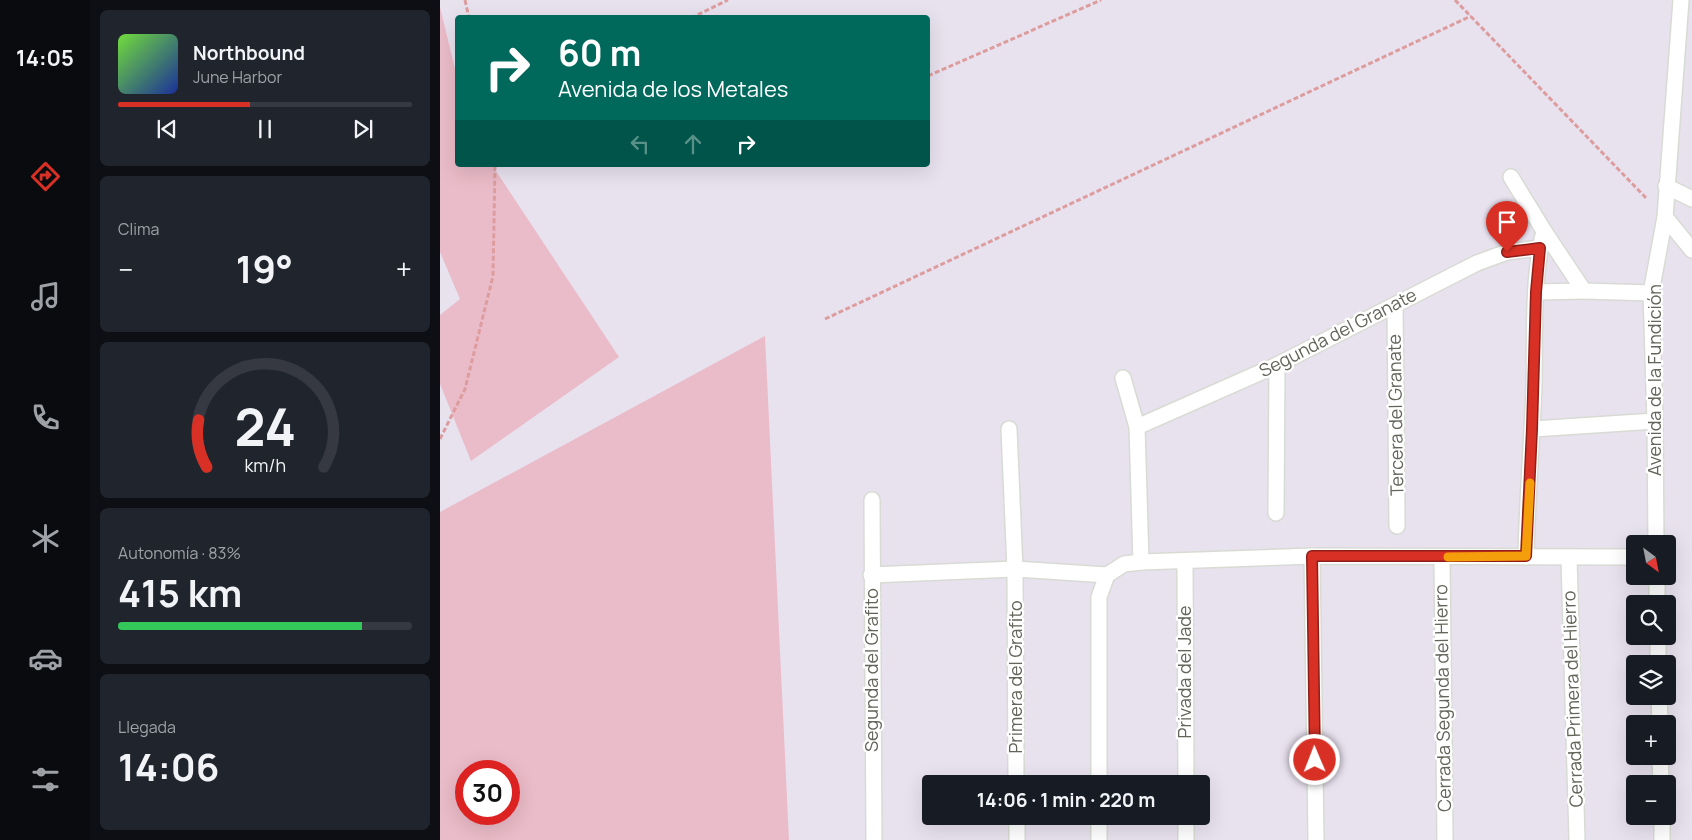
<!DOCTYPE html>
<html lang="es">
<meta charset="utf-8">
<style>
:root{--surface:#171b24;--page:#20242c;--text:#f1f3f6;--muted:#9ea1a6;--line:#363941;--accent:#d93025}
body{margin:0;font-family:Manrope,sans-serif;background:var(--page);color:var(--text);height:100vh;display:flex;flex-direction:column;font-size:19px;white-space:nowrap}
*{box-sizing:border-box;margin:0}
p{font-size:16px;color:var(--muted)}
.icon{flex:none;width:28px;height:28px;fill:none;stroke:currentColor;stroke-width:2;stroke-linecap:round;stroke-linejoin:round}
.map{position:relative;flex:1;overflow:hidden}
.sheet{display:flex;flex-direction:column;gap:10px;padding:10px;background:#0d0f14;width:350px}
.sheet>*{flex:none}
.hud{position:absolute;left:15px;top:15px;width:475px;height:152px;border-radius:5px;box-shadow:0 5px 20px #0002;background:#00695c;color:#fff;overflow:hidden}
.needle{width:32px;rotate:148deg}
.tools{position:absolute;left:1186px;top:535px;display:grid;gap:10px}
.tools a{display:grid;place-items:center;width:50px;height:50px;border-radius:5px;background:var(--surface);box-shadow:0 5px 20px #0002;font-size:25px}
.speed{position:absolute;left:15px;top:760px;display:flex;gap:10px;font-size:25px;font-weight:700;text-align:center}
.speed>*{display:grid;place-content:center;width:65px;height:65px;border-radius:50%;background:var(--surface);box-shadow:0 5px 20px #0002;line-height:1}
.speed .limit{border:8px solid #d22;background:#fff;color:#111}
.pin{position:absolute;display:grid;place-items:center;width:42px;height:42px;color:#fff;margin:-51px -21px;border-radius:50% 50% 50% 0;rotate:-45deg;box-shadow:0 0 5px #0007}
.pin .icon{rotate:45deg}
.me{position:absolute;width:55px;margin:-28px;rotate:359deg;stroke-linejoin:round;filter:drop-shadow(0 0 4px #0008)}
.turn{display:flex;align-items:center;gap:18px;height:105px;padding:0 20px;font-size:22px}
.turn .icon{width:65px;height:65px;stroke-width:2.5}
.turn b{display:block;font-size:35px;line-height:42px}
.lanes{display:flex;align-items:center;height:48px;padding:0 20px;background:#0003;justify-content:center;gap:25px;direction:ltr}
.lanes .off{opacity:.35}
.big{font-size:38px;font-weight:700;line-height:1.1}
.sheet .widget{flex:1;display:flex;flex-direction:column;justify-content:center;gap:8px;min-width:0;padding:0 18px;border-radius:8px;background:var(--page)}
.sheet .dial{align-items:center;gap:0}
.dial svg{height:130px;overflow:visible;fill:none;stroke:var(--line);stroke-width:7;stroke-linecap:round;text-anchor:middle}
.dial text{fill:var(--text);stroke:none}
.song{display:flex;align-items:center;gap:15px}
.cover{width:60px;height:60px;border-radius:8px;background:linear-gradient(135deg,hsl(100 70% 55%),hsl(230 70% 35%))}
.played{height:5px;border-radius:2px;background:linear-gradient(90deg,var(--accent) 45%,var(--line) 45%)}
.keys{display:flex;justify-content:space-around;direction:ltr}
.heat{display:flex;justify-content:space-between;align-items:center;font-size:28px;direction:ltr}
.charge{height:8px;border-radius:4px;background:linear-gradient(90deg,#34c759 83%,var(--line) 0)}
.trip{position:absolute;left:482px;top:775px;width:288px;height:50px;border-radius:5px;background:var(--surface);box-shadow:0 5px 20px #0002;font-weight:700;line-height:50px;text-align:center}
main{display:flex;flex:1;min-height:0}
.dock{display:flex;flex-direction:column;width:90px;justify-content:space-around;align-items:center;background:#090b0e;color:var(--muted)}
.dock .icon{width:35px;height:35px}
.dock .selected{color:var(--accent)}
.dock b{font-size:22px;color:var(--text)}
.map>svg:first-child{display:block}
.green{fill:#eabbc8;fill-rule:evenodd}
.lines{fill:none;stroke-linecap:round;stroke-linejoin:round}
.minor-casing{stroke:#d8dbd3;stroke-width:18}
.path{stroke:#dd9d9e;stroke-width:3;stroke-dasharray:5 2.5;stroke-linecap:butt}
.minor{stroke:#fff;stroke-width:15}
.route-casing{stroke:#8d1f18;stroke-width:12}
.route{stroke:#d93025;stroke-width:9}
.slow{stroke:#f59e0b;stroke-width:9}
.labels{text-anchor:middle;stroke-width:4.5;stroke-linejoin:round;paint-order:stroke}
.street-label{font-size:18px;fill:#62655a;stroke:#fff}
</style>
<main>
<nav class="dock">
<b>14:05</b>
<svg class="icon selected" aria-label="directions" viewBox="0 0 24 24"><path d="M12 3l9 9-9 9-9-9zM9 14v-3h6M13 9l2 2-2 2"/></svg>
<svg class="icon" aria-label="music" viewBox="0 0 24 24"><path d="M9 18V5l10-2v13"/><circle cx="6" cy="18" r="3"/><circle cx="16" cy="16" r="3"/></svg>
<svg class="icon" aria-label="phone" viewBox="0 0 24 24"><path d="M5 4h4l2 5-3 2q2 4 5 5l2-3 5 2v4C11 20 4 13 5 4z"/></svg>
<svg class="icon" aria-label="climate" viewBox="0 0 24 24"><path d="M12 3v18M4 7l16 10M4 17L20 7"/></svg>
<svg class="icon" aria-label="car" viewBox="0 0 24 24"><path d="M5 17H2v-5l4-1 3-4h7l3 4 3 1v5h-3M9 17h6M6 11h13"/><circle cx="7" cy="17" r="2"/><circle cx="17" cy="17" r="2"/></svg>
<svg class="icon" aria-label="filters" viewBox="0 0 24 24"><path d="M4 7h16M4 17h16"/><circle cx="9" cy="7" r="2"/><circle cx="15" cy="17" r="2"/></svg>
</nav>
<section class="sheet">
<div class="widget">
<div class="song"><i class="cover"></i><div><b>Northbound</b><p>June Harbor</p></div></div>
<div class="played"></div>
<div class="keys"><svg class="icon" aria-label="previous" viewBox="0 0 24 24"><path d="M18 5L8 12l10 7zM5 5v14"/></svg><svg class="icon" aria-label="pause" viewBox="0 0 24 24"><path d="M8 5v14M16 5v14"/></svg><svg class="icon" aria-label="next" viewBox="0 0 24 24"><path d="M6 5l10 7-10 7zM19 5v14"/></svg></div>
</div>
<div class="widget"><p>Clima</p>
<div class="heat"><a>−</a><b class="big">19°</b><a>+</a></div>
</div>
<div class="widget dial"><svg viewBox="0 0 100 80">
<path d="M14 69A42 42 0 1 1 86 69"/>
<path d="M14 69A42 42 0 0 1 9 40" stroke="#d93025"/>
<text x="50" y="56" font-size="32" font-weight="700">24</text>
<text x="50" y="72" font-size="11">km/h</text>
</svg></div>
<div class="widget"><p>Autonomía · 83%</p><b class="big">415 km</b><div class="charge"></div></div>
<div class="widget"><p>Llegada</p><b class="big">14:06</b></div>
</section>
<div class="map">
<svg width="1252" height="840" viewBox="0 0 1252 840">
<rect width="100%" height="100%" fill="#e8e2ef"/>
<g class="green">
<path d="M0,7L17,77L18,165H52L179,357L31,461L0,384V315L20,299L0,252Z"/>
<path d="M325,336L349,840H0V512ZM26,771H69V814H26Z"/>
</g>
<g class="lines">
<g class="minor-casing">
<g id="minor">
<path d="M1071,177L1104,231L1144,291L1211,293"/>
<path d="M1226,186L1252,199"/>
<path d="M1225,217L1252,250"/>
<path d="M1096,292L1144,291"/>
<path d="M955,305L957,526"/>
<path d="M683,378L697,427L701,562"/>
<path d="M697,427L837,365L1037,263L1067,252L1100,248"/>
<path d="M569,429L575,569L576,784"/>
<path d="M1093,429L1215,421"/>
<path d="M432,500L434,840"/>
<path d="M836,513L837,365"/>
<path d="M1216,544L1215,421L1211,293L1225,217L1241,0"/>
<path d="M872,556L876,840"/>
<path d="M1002,557L1005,840"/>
<path d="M1086,557C1087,500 1092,443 1094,386C1095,337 1092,278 1104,231"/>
<path d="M1129,558L1137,840"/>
<path d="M745,561L746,784"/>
<path d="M431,575L575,569L667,575"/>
<path d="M1217,576V604"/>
<path d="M1218,636V664"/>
<path d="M1219,696L1220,724"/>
<path d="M1220,756L1221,784"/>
<path d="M659,784V597L667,575L684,564L701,562L872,556L1195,557"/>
<path d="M577,816V840"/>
<path d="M746,816V840"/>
<path d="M1222,816V840"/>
<path d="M659,840V816"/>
</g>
</g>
<g class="path">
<path d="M25,0L29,18"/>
<path d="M1015,0L1207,199"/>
<path d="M251,18L288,0"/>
<path d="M488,76L661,0"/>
<path d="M385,319L1031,16"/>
<path d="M0,439L25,389L53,276L55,165"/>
</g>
<use href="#minor" class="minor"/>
</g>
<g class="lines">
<g class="route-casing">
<path id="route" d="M875,760L872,556H1086L1092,429L1096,292L1100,248L1067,252"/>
</g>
<use href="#route" class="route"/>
<path class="slow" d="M1008,557L1086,556L1090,483"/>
</g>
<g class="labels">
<g class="street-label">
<text transform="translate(898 333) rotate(-27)" y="6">Segunda del Granate</text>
<text transform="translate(1215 380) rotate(-90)" y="6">Avenida de la Fundición</text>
<text transform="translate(956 415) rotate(-91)" y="6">Tercera del Granate</text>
<text transform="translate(432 670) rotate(-90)" y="6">Segunda del Grafito</text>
<text transform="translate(745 672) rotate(-90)" y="6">Privada del Jade</text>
<text transform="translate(576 677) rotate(-90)" y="6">Primera del Grafito</text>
<text transform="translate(1003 698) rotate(-91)" y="6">Cerrada Segunda del Hierro</text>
<text transform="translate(1133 699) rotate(-92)" y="6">Cerrada Primera del Hierro</text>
</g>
</g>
</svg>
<div class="tools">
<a><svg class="needle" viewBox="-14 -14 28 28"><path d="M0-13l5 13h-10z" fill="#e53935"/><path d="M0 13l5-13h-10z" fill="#9ea1a6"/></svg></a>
<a><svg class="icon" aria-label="search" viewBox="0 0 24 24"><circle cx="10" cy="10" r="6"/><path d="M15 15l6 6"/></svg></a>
<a><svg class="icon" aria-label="layers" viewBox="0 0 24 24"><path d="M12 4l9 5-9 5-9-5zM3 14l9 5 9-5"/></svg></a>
<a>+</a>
<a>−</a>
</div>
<div class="speed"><div class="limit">30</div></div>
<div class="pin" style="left:1067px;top:252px;background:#d93025"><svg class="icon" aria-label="arrive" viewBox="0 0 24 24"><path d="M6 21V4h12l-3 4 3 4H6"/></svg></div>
<svg class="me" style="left:875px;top:760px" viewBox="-20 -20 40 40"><circle r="17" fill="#d93025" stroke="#fff" stroke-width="3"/><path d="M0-11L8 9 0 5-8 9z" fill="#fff"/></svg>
<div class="trip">14:06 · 1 min · 220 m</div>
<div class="hud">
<div class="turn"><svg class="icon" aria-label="right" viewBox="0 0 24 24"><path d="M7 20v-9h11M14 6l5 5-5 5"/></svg><div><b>60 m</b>Avenida de los Metales</div></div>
<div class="lanes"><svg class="icon off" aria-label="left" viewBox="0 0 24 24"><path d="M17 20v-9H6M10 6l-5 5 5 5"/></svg><svg class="icon off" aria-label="ahead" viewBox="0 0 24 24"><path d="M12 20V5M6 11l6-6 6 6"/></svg><svg class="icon" aria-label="right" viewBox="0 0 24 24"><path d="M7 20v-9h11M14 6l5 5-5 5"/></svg></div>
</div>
</div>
</main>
